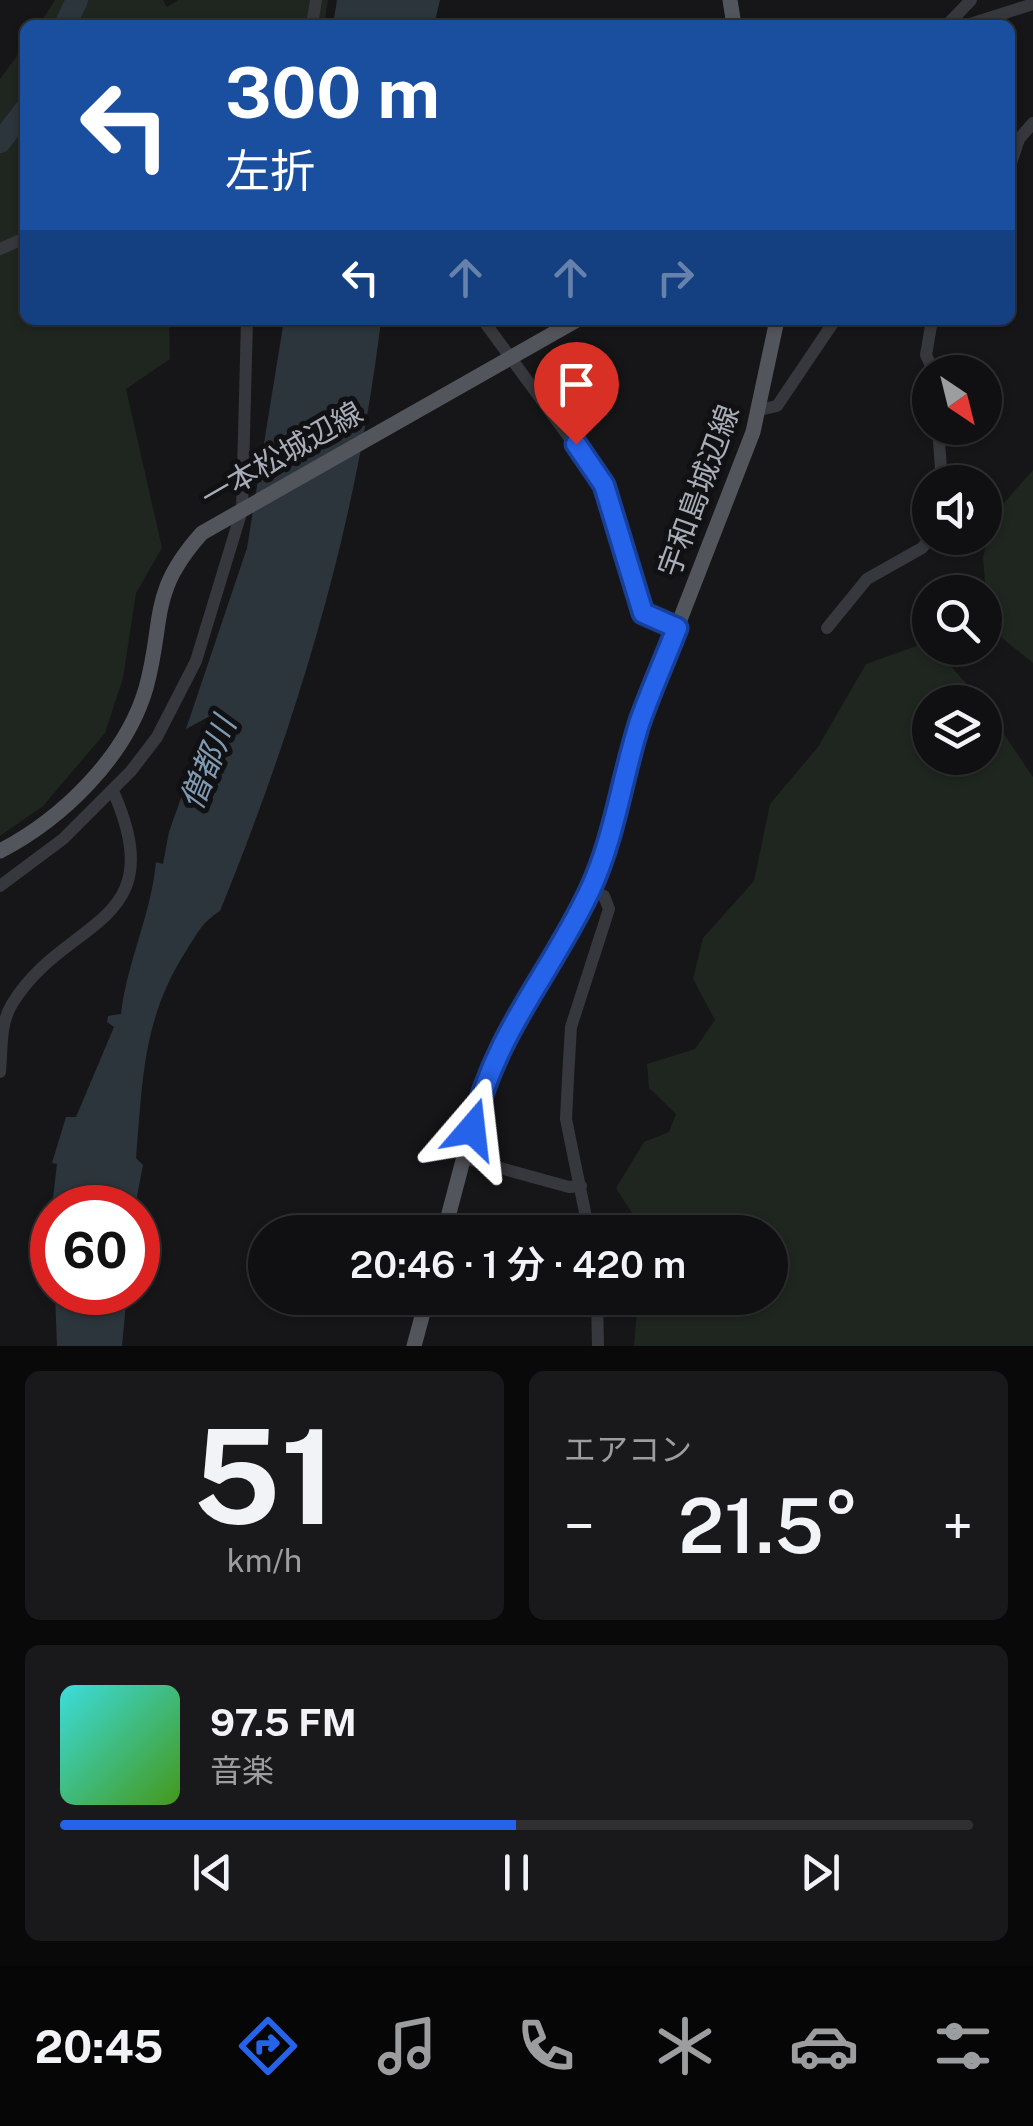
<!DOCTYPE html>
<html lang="ja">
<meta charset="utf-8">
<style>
:root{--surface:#101012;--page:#19191b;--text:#f1f3f6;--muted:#9c9d9f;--line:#303032;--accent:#2563eb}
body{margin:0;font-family:"Public Sans","Noto Sans JP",sans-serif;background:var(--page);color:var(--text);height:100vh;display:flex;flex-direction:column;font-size:38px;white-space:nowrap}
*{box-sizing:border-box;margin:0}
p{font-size:32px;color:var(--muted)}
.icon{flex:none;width:55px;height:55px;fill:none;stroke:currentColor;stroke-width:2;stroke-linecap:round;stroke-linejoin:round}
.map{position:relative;height:1346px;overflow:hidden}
.side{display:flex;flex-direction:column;gap:25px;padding:25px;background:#09090a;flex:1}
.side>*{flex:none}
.hud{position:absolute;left:20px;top:20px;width:995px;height:305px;border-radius:15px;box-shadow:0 2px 8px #0004,0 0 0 2px var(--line);background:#1a4fa0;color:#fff;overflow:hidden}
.needle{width:65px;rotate:145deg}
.tools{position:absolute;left:912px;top:355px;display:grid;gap:20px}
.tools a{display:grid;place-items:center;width:90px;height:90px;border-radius:50%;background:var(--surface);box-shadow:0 2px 8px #0004,0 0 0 2px var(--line);font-size:50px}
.speed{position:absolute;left:30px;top:1185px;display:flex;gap:20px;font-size:50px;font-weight:700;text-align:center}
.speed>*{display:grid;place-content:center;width:130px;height:130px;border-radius:50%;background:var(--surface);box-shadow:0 2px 8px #0004,0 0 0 2px var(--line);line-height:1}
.speed .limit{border:15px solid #d22;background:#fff;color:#111}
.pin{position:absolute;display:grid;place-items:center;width:85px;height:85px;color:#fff;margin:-102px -42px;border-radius:50% 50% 50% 0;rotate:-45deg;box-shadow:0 0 10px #0007}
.pin .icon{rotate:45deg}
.me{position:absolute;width:110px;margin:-55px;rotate:17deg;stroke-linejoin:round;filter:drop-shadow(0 0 8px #0008)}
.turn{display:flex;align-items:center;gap:35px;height:210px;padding:0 40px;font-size:45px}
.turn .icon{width:130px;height:130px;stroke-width:2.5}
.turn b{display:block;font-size:70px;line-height:85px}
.lanes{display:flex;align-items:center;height:95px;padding:0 40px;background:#0003;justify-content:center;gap:50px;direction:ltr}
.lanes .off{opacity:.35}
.big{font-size:75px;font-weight:600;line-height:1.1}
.side .tile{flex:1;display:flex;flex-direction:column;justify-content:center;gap:15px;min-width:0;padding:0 35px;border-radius:15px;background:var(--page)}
.side .dial{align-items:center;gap:0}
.dial b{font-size:130px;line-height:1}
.song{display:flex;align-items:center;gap:30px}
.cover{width:120px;height:120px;border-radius:15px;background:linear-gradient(135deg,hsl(180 70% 55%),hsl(100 70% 35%))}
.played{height:10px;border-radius:5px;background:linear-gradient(90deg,var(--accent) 50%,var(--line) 50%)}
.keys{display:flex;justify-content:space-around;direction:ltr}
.heat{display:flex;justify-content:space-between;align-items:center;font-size:55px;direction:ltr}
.side .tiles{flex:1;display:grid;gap:25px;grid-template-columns:1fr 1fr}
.tile:last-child{grid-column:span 2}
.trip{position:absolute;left:248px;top:1215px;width:540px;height:100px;border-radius:50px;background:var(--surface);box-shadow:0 2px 8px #0004,0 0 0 2px var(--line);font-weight:600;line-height:100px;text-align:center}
.menu{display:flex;height:160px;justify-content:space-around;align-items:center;background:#060607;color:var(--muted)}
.menu .icon{width:70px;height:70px}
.menu .active{color:var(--accent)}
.menu b{font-size:45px;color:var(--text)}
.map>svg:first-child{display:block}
.green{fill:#1e261f}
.water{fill:#2c353c}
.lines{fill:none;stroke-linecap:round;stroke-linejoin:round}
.river{stroke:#2c353c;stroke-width:22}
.minor{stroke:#37383d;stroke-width:12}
.major{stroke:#53555c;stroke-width:15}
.route-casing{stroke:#184099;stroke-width:25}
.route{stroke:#2563eb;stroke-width:18}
.labels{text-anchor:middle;stroke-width:10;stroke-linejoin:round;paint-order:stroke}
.street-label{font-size:30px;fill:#a8adb8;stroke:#111113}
.water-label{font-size:32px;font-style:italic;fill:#7f9bb3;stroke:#111113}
</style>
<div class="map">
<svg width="1033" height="1346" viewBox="0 0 1033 1346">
<rect width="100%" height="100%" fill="#161618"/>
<g class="green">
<path d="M55,0H163L167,7L178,0H328L324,25H39Z"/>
<path d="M25,45V320H169L170,359L126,389L162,548L136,593L123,678L105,733L43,806L0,836V79Z"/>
<path d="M1033,470V663L1002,638L986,596L983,557L997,511Z"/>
<path d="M919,645L938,652L983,702H930V758H985V706L1033,777V1346H634L638,1298H770V1232H634L632,1213L616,1188L644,1142L669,1132L676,1114L649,1088L647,1064L695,1049L715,1020L693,979L703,938L754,881L770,804L818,747L866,664Z"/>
</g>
<g class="water">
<path d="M337,0H440L434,25H333Z"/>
<path d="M284,320H381C357,524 297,722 220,911C203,921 196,935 186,951C142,1020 143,1080 136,1158L143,1165L135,1207L52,1208V1283L46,1257L57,1164L52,1163L66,1117H76L114,1027L107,1022L108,1016L121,1014C127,962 151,915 156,862L163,864L169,832L210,716L186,729L247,548Z"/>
<path d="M55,1293H127L122,1346H57Z"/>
</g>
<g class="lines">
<g class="river">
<path d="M65,25L77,0"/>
<path d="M0,142L25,110"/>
</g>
<g class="minor">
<path d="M312,25L316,0"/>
<path d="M947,25L971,0"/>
<path d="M967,25L1033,4"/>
<path d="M1010,166L1019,139L1033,123"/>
<path d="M0,249L25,238"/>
<path d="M483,320L604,485L643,613L677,629"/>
<path d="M932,320L926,355L934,372"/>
<path d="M759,410L777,406L835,320"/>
<path d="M938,428L942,482"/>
<path d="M827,628L867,579L922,548L930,538"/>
<path d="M0,886L63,839L131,771L157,737L196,661L242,510L247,320"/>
<path d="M0,1072C2,1050 0,1023 12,1004C64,917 174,928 113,791"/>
<path d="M464,1158L569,1187L581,1186"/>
<path d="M589,1232L566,1119L568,1078L571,1027L609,909L604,896L590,890"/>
<path d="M597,1298L598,1346"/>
</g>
<g class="major">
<path d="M730,0L734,25"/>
<path d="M0,851C62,819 126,757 146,688C165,619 148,593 202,533L577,320"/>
<path d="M444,1232L479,1100L495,1057L514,1017L564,941L600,866L641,720L753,432L777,320"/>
<path d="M414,1346L427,1298"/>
</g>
</g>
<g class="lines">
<g class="route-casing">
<path id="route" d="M472,1129C496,1030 549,977 590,890C615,836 622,777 640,721C651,690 665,659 677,628L643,613L604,485L576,444"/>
</g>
<use href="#route" class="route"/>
</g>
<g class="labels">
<g class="street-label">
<text transform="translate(282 455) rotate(-30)" y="10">一本松城辺線</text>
<text transform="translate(699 491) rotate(-70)" y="10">宇和島城辺線</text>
</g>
<g class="water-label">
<text transform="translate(208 763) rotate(-68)" y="11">僧都川</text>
</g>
</g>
</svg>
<div class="tools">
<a><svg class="needle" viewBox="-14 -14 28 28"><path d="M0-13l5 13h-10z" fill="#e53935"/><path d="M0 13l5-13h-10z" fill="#9c9d9f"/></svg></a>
<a><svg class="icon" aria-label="sound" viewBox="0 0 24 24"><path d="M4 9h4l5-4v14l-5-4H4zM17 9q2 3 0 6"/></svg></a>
<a><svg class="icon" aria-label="search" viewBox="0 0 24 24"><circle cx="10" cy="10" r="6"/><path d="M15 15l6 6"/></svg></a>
<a><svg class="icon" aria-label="layers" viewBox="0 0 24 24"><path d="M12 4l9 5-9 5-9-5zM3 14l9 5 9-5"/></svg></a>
</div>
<div class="speed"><div class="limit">60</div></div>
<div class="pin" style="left:576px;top:444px;background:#d93025"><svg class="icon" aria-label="arrive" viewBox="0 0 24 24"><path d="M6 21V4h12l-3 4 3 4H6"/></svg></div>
<svg class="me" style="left:472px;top:1129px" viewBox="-20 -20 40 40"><path d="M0-17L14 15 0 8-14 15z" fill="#2563eb" stroke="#fff" stroke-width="4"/></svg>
<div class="trip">20:46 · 1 分 · 420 m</div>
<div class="hud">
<div class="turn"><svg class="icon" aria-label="left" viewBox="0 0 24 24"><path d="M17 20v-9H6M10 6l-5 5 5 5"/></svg><div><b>300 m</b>左折</div></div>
<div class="lanes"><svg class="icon" aria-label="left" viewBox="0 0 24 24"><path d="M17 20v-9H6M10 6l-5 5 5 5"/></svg><svg class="icon off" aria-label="ahead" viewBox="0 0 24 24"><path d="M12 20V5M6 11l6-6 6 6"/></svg><svg class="icon off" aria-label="ahead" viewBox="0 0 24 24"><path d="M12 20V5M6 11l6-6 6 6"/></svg><svg class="icon off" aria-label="right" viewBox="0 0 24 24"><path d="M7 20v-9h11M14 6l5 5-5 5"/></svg></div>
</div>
</div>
<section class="side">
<div class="tiles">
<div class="tile dial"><b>51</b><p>km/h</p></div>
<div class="tile"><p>エアコン</p>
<div class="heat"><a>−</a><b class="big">21.5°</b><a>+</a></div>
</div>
<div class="tile">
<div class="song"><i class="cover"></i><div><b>97.5 FM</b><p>音楽</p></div></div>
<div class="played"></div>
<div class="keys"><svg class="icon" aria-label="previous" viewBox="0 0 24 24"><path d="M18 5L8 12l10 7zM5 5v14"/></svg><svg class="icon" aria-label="pause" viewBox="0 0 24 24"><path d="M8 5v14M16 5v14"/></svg><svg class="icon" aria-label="next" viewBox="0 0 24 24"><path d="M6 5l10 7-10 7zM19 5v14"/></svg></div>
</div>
</div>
</section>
<nav class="menu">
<b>20:45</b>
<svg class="icon active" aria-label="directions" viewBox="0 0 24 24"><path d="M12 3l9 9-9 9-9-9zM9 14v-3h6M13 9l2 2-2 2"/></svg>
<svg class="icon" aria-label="music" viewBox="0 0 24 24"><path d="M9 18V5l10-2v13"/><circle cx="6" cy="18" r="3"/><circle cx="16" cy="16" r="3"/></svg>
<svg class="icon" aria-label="phone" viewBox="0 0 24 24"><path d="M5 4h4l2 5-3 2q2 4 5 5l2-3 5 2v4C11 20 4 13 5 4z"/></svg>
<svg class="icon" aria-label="climate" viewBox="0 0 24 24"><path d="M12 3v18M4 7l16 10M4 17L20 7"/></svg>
<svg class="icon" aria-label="car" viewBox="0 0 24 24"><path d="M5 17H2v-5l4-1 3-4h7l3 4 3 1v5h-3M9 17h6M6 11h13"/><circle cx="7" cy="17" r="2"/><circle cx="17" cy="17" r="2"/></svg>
<svg class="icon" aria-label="filters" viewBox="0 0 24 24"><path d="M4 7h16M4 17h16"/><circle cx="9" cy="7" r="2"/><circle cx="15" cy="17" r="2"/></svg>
</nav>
